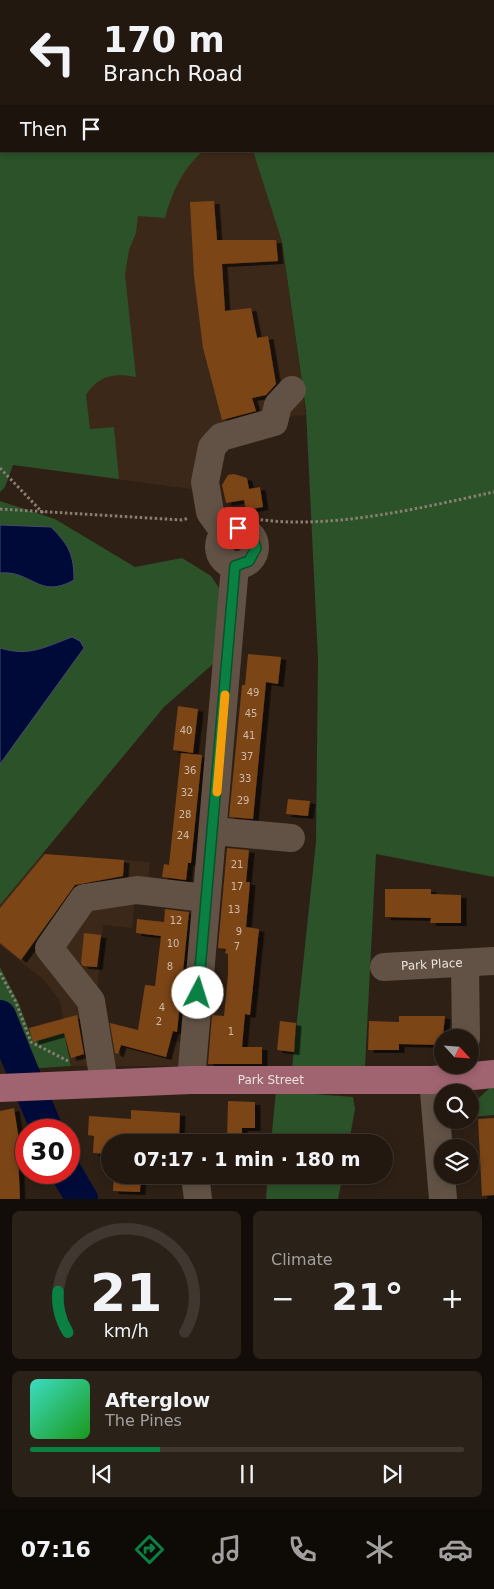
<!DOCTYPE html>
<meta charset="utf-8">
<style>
:root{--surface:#221810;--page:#2a2119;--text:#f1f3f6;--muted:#a2a09f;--line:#3f3730;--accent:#0b8043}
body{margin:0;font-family:"DejaVu Sans",sans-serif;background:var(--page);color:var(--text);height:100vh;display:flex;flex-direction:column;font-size:19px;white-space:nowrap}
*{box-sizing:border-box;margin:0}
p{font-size:16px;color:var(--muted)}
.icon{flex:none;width:28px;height:28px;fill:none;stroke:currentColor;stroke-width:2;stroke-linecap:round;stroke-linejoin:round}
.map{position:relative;height:1199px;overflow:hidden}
.details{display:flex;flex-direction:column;gap:12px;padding:12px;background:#130d09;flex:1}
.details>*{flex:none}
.hud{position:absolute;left:0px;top:0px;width:495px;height:152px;box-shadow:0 2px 8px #0003,0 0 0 1px var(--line);background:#221810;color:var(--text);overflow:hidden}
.needle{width:32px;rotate:116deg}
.tools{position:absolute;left:434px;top:1029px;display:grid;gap:10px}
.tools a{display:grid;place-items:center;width:45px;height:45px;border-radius:50%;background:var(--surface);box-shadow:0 2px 8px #0003,0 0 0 1px var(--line);font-size:25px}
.speed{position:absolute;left:15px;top:1119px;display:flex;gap:10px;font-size:25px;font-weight:700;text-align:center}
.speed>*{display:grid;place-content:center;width:65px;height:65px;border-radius:50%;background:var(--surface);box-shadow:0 2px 8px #0003,0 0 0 1px var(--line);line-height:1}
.speed .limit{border:8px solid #d22;background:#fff;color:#111}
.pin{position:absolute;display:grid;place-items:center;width:42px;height:42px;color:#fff;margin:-21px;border-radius:10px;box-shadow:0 2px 8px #0006}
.me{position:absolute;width:55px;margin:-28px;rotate:5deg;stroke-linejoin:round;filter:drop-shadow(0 0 4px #0008)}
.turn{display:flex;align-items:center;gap:18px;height:105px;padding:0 20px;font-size:22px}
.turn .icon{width:65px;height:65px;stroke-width:2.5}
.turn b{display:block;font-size:35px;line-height:42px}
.then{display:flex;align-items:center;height:48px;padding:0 20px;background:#0003;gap:10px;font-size:19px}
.big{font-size:38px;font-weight:700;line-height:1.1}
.details .widget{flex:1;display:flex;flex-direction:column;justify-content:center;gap:8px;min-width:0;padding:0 18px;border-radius:8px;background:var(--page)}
.details .dial{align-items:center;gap:0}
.dial svg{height:130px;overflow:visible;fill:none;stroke:var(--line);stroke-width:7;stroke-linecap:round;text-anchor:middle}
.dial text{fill:var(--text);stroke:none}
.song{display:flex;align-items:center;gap:15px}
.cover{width:60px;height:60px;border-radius:8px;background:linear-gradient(135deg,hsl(170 70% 55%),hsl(120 70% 35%))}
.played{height:5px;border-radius:2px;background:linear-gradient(90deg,var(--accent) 30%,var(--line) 30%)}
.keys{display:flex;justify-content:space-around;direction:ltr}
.heat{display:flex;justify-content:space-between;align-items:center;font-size:28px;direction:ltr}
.details .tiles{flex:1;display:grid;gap:12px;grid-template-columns:1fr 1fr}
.widget:last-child{grid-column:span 2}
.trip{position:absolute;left:101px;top:1134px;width:292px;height:50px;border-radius:25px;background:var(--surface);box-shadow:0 2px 8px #0003,0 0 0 1px var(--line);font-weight:700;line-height:50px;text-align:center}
.tab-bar{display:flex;height:80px;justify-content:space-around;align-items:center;background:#0e0a06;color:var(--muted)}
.tab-bar .icon{width:35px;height:35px}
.tab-bar .active{color:var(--accent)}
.tab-bar b{font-size:22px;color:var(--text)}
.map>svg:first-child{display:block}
.built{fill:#3b2818}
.green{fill:#2b5229}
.water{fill:#000a39;stroke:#464b69}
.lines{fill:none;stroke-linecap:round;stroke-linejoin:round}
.river{stroke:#000a39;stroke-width:32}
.building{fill:#7c4419;filter:url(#shadow)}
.path{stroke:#8a7e74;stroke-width:3;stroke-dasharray:2.5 2.5;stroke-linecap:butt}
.minor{stroke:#615245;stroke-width:28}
.major{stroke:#a06370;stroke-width:28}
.rail{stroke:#cdc3bb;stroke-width:4;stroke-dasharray:2.5 5;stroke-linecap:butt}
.route-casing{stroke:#07532c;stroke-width:12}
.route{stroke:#0b8043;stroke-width:9}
.slow{stroke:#f59e0b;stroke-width:9}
.labels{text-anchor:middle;stroke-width:5;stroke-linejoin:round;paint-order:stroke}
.number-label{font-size:10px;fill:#cfbaaa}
.street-label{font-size:12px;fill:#ebe2da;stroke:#110b07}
</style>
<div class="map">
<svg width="494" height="1199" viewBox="0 0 494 1199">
<defs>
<filter id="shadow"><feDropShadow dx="5.5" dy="3" stdDeviation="0" flood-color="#0009"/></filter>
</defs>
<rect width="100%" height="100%" fill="#2e2015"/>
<g class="built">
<path d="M0,55L1,151H253L282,242L306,415L283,417L216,450L213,485L190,489L13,465L0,344Z"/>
<path d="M42,854L150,862L148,882L196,910L134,904L132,928L103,925L96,1010L98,1020L185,1044L184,1066H71L60,1001L44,980L0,945V905Z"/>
</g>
<g class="green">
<path d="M0,0L392,1H1V151H203C183,168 172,192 165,218L138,216L136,233L129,250L125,275L136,377C114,373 99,375 86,395L90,429L114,427L119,479L13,465L5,487L0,492Z"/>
<path d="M494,105V877L376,854L365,1067L292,1068L316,842L318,659L306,410L282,242L253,151H494Z"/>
<path d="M0,501L55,519L135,567L182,558L211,576L223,594L221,657L164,707L0,905V764L10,750L72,637C45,647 29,657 0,648V573L11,572L44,586L74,580C74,555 69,545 51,528L0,525Z"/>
<path d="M0,967L19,1004L33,1041L64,1033L71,1066L26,1069L0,1003Z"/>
<path d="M491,1087H494V1115L470,1117V1106Z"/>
<path d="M276,1091L353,1097L355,1109L349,1142H271Z"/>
<path d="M268,1175H343L338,1199H266Z"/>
</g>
<g class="water">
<path d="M0,525L51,527C69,545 74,555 74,580C39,600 32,570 0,573Z"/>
<path d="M72,637L80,641L84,648L0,764V648C29,657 45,647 72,637Z"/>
</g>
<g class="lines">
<g class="river">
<path d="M0,1016L47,1130"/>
<path d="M66,1172L82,1199"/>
</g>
</g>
<g class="building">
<path d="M214,201L217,240H276L278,261L222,264L225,311L251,308L257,338L268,336L276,384L266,395L252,398L256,411L222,420L203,348L194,276L190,202Z"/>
<path d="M234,474L247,478L249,489L260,487L263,507L246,510L244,500L226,503L222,485L228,475Z"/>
<path d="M248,654L281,657L278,684L266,682L253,819L229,817L242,685H245Z"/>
<path d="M178,706L198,709L193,753L173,750Z"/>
<path d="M181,753L202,755L191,863H188L186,880L162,877L164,864L169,865Z"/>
<path d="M288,799L310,801L308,816L286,814Z"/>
<path d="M227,848L249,850L246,882H250L246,927L259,929L250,1015L245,1014L242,1047H262V1064H208L212,1015L224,1016L228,975V954L225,953L226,949L218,948Z"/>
<path d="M45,854L124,860L123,876L75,885L21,960L0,943V908Z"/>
<path d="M385,889H431V894L461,895V923H430L431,918L385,917Z"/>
<path d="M165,909L189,912L177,1032L173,1031L166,1057L121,1045L118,1054L115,1053L110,1023L138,1030L145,985L155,986L161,936L136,933L137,919L164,922Z"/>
<path d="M84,933L101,935L97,967L83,966L81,963Z"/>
<path d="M77,1015L84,1054L71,1058L64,1033L33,1042L29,1028Z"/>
<path d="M399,1016H445L442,1045L399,1044V1050H368L369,1021L399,1022Z"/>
<path d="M280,1021L296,1023L294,1052L277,1050Z"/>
<path d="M228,1101L255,1102V1128H242V1142H227Z"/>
<path d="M14,1108L21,1153H18L20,1199H0V1111Z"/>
<path d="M131,1110L180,1113L179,1139L122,1136V1142H110V1154L93,1153L94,1136L88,1135L89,1116L131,1119Z"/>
<path d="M494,1118V1195L482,1196L478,1119Z"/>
<path d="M114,1175H141L140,1192L113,1191Z"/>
</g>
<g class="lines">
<g class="path">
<path d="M0,468L43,513"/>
<path d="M0,509L182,520L189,518"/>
<path d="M241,516C315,534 420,508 494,492"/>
<path d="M0,973L15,1000L31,1042L68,1061"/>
</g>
<g class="minor">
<circle cx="237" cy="547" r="18"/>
<path d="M225,533L210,512L205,482L212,447L221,437L274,422L278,405L292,390"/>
<path d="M214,831L291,838"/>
<path d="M465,964L466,1038"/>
<path id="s1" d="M384,967L494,961"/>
<path d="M191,1080L235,566"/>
<path d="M433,1080L443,1199"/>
<path d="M104,1082L91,1001L49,948L84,898L137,890L205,898"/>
<path d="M195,1175L198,1199"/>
</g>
<path class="major" id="s2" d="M0,1088L191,1080H433L494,1074"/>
<path class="rail" d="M411,0L412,1"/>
</g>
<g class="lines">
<g class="route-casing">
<path id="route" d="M198,993L235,566L249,561L256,548L251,535L238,528"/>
</g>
<use href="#route" class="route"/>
<path class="slow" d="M217,792L225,695"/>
</g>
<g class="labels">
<g class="number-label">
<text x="253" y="696">49</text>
<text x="251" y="717">45</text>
<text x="186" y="734">40</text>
<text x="249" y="739">41</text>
<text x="247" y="760">37</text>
<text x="190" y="774">36</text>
<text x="245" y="782">33</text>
<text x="187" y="796">32</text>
<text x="243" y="804">29</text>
<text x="185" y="818">28</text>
<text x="183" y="839">24</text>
<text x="237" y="868">21</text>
<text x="237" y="890">17</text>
<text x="234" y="913">13</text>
<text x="176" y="924">12</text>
<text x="239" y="935">9</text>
<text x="173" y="947">10</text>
<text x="237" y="950">7</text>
<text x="170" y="970">8</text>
<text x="162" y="1011">4</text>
<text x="159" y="1025">2</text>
<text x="231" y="1035">1</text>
</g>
<g class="street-label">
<text dy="4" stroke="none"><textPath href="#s1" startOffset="48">Park Place</textPath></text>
<text dy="4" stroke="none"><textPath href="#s2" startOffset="271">Park Street</textPath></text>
</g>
</g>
</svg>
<div class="tools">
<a><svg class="needle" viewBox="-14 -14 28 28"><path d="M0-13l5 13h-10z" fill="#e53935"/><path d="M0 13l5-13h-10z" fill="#a2a09f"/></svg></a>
<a><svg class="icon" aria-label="search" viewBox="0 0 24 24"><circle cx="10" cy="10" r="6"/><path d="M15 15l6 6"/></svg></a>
<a><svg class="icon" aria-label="layers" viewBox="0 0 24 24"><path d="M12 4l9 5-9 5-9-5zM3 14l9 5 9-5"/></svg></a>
</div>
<div class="speed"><div class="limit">30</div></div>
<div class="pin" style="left:238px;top:528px;background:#d93025"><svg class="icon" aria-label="arrive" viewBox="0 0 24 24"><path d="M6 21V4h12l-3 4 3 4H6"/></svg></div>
<svg class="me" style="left:198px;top:993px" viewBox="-20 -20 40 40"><circle r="19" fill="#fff"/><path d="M0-13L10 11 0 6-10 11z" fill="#0b8043"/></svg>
<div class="trip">07:17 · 1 min · 180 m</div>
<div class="hud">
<div class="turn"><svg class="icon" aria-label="left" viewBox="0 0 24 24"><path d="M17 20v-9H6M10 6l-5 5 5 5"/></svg><div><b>170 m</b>Branch Road</div></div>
<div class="then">Then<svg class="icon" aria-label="arrive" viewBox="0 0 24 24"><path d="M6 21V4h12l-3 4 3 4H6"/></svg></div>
</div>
</div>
<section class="details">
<div class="tiles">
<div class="widget dial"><svg viewBox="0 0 100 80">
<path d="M14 69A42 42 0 1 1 86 69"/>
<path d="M14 69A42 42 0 0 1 8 44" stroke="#0b8043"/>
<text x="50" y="56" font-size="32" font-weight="700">21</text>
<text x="50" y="72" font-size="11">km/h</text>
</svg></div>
<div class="widget"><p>Climate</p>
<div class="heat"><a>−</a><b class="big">21°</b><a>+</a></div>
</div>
<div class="widget">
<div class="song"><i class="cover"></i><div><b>Afterglow</b><p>The Pines</p></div></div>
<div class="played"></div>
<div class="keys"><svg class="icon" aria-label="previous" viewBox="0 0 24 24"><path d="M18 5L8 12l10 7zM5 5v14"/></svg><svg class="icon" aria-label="pause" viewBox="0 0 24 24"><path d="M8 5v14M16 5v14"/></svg><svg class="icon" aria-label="next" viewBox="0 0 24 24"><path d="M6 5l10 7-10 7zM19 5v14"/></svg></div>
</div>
</div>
</section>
<nav class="tab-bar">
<b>07:16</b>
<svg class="icon active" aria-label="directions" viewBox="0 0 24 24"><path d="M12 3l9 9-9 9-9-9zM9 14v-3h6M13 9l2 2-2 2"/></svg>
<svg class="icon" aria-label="music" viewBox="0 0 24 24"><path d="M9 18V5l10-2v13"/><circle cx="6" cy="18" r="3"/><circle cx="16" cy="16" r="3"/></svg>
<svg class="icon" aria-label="phone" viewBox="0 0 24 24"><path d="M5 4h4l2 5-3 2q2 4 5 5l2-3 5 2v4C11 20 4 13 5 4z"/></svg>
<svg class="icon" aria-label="climate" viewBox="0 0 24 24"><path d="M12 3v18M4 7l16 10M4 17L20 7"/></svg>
<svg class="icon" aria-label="car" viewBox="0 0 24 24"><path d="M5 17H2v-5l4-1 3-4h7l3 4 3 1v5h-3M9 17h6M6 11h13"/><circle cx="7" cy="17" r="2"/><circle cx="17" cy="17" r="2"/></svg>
</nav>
